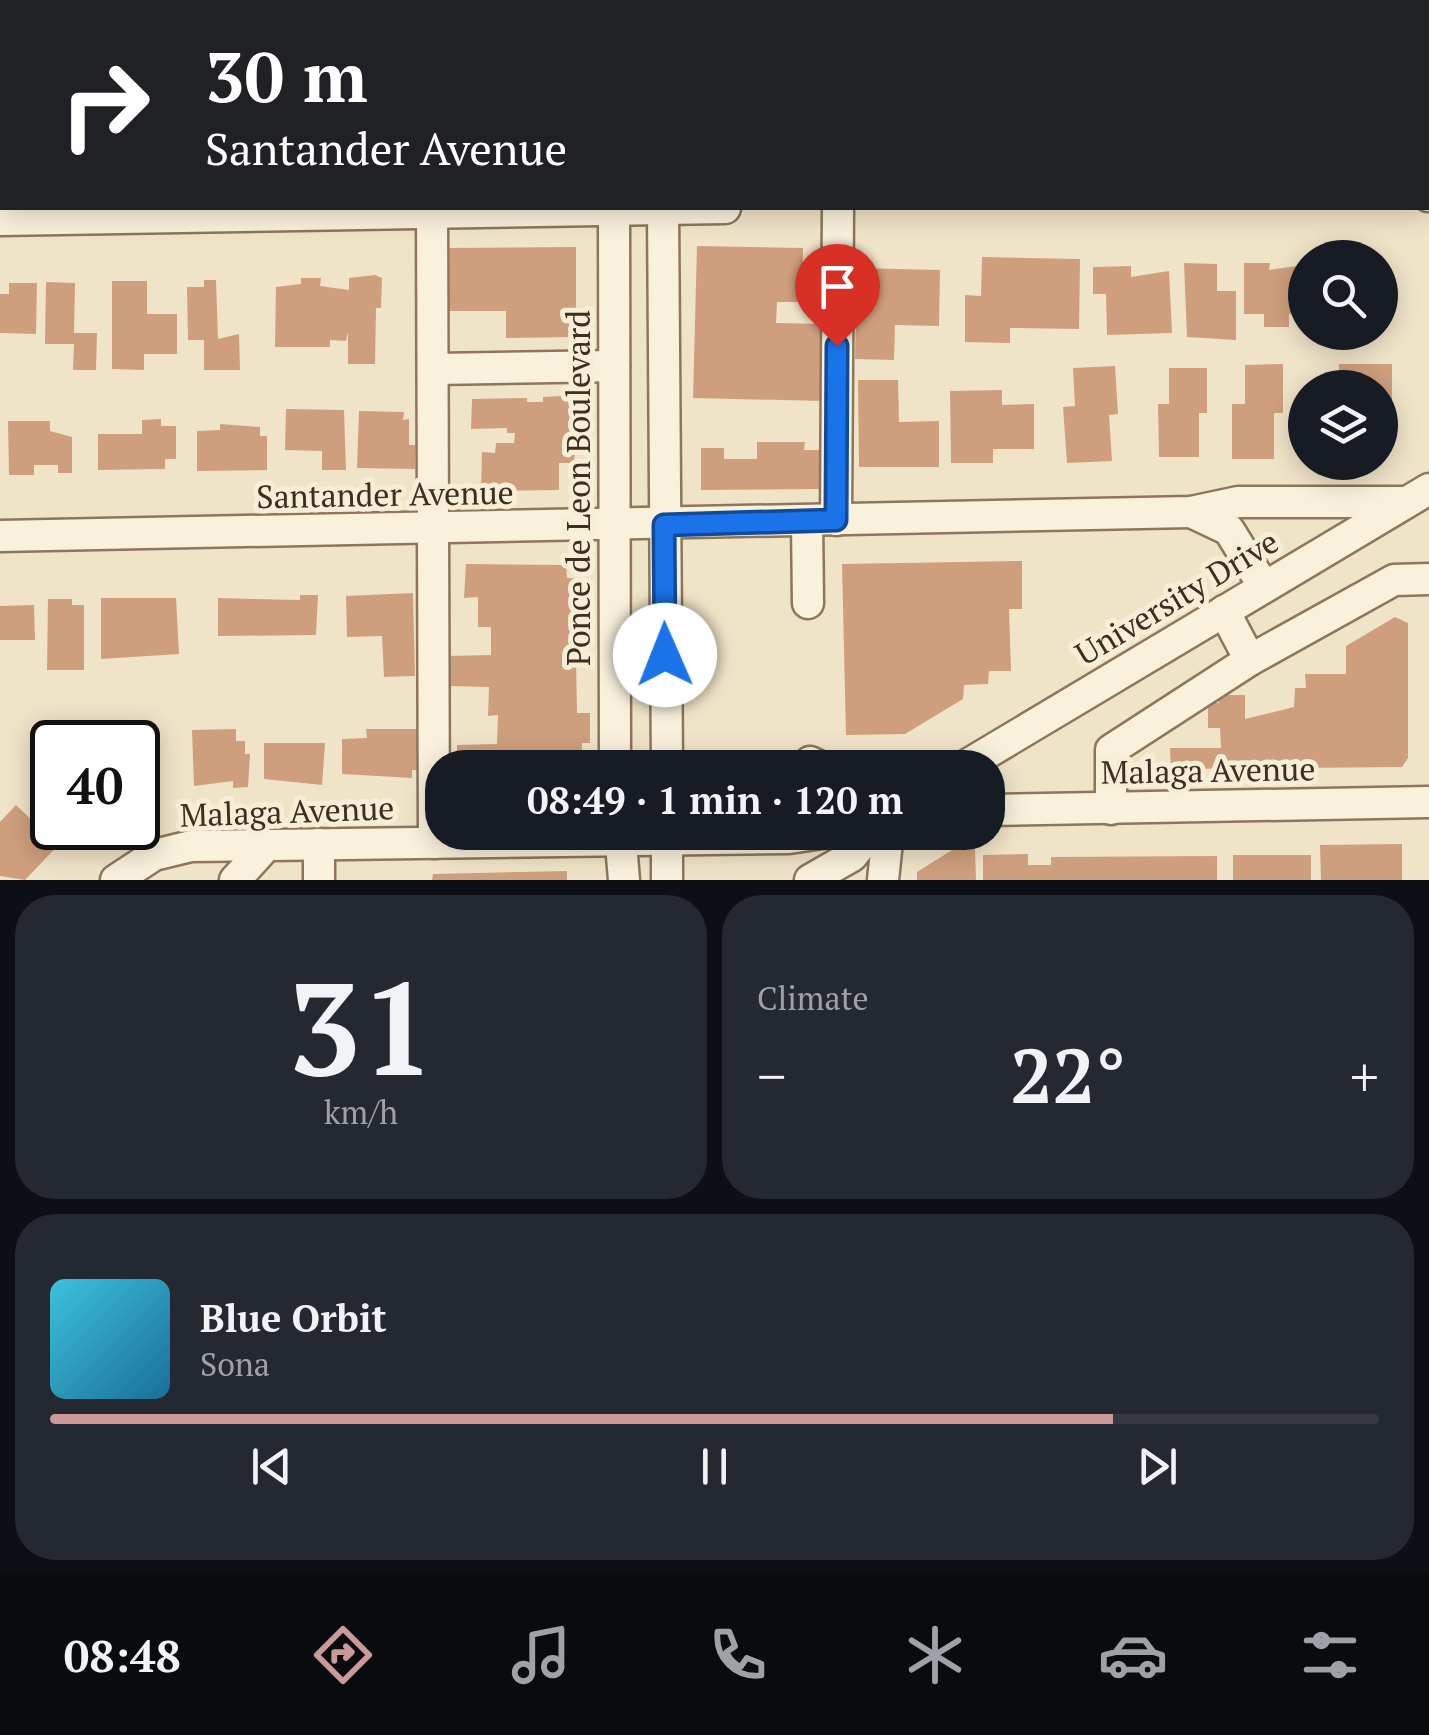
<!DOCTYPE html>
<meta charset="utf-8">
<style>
:root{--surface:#171b24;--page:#242831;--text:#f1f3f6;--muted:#9ea1a6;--line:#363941;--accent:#cc999b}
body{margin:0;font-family:"PT Serif",serif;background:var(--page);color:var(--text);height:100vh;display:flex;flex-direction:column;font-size:38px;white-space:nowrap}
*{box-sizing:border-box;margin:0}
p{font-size:32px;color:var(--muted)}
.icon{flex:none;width:55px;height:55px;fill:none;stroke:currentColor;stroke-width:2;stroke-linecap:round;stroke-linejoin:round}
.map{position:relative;height:880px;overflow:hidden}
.sheet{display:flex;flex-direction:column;gap:15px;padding:15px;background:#0d0f14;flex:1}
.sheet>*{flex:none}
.banner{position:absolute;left:0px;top:0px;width:1430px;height:210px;box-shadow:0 5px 25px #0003;background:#202124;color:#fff;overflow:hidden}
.fabs{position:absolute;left:1288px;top:240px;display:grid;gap:20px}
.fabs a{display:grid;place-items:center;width:110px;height:110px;border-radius:50%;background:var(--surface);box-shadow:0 5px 25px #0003;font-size:50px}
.speed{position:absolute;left:30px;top:720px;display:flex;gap:20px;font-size:50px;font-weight:700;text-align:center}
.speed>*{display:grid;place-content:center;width:130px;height:130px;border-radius:50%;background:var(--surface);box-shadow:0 5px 25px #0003;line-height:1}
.speed .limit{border:5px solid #111;border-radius:15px;background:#fff;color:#111}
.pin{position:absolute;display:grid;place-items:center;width:85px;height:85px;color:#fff;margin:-102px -42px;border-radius:50% 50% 50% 0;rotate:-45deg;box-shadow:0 0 10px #0007}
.pin .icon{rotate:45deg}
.me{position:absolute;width:110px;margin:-55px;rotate:359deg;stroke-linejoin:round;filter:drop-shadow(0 0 8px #0008)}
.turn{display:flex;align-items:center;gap:35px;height:210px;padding:0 40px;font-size:45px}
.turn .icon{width:130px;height:130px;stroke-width:2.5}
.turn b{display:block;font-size:70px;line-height:85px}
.big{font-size:75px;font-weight:700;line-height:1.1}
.sheet .card{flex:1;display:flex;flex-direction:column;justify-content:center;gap:15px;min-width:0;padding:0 35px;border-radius:40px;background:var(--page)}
.sheet .dial{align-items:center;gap:0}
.dial b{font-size:130px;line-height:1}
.song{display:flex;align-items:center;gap:30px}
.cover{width:120px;height:120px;border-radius:15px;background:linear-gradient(135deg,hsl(190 70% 55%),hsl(200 70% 35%))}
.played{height:10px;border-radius:5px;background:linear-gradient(90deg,var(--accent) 80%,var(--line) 80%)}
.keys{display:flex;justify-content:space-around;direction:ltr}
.heat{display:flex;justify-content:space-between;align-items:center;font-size:55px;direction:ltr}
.sheet .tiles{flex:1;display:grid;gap:15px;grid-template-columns:1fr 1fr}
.card:last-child{grid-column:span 2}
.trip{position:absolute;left:425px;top:750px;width:580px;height:100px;border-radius:40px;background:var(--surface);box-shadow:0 5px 25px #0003;font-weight:700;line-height:100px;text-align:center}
.tab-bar{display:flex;height:160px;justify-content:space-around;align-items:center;background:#090b0e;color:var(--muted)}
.tab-bar .icon{width:70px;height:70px}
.tab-bar .current{color:var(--accent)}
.tab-bar b{font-size:45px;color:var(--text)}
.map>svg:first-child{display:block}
.building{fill:#cf9f7d}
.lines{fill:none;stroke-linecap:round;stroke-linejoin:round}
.minor-casing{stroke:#8d765c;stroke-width:35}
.minor{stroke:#faf1dc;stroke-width:30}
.route-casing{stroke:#114b97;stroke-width:25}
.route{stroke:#1a73e8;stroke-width:18}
.labels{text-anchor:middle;stroke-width:10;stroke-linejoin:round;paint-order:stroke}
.street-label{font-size:32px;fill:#3d2e20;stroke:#f7eed8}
</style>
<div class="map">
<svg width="1429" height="880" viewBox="0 0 1429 880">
<rect width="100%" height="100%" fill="#f0e4c8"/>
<g class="building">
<path d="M697,246L803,248L802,302H777L776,323L825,324L824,401L693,398Z"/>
<path d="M576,247V337L506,338V311H446V248Z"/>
<path d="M982,257L1080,259L1079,329L1010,328V343L965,342V295L981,296Z"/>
<path d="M1184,263L1217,264V291H1236V340L1187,337Z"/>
<path d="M1244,263H1270L1269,270L1304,265L1305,314H1289V327H1264V314H1244Z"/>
<path d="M1131,266V277L1169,271L1172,333L1107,335L1106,294H1093V267Z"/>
<path d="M857,268L940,270L939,326L895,325L894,360L855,359Z"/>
<path d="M375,275L382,278L381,308H376L375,364H348V332L346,341L330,340V347H275L276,287L301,284V278H321L320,286L349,290V278Z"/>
<path d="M204,280H216L218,339L239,334L240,370H204V340H188L187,287H204Z"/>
<path d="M112,281H147V314H177V354H144V370L112,369Z"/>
<path d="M46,282L75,283L74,333H97L96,370H73L74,344H45Z"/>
<path d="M9,283H37L36,334L0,333V294H9Z"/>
<path d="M1283,364V413H1274V459H1232V404H1245V365Z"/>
<path d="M1339,364H1392V403H1380V388H1339Z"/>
<path d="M1115,366L1118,414L1109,415L1112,461L1067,463L1063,407L1075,406L1073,368Z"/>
<path d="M1169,368H1207V413H1199V457H1159L1158,404H1169Z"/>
<path d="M858,380H898L899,422L939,421V467H859Z"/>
<path d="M1002,390V405L1034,404V449H993V463H951L950,391Z"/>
<path d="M579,395L574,463H559V490L481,491L482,452L495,453L496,443H514L515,433H507V428L471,429L472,399L527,398V402H543V397Z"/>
<path d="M286,409L344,410L346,470H322V451L285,450Z"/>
<path d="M359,411L404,412L403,420L409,419V445H415V469L357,468Z"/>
<path d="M161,419V426H176V459H165V469L98,470V434H142V420Z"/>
<path d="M8,421H50V431L72,437V473H58V465H34V475H9Z"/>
<path d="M220,424L260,427V436H267V470L197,471V431L220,430Z"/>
<path d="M757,442H805L804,450H825V489L701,490V448H724V459H757Z"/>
<path d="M1022,561V609H1009L1011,671H989L988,684L964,685L963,699L905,734L846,735L842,564Z"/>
<path d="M466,564L566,565L567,578L580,579L577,625H583L584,655L576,656L577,713H590V743H582L581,768H462L457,763V745L497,744L498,715L488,716L489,687L447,686V656L491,655V627H478V597L464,598Z"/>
<path d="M413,593L415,676L384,677L382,636L347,637L346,596Z"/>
<path d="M300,595H318L316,635L218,636V598L300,600Z"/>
<path d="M101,598H176L179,654L101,659Z"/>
<path d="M48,599H72V605H84V670H47Z"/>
<path d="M34,605L35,640H0V606Z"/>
<path d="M1395,617L1408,623V758L1402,767L1171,769L1170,748H1221L1220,728H1208V703H1219V695H1245V719L1294,707L1295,688H1306L1305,674H1346V646Z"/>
<path d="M123,723L137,742H98L95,736Z"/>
<path d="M236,729V741H245V754H250L248,787L233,788V781L194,786L192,730Z"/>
<path d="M366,729H422V753H418V770H412V778L342,774V739L367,738Z"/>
<path d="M138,743L150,772L138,778Z"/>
<path d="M264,743H325L322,785L264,779Z"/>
<path d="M16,805L40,828L47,821L65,838L25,880L0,876V822Z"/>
<path d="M1402,844V880H1321L1320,845Z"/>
<path d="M957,847L975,848L976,880H917V872Z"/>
<path d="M1028,854V865H1051V857L1217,856V880H983V855Z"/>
<rect x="1233" y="855" width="78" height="25"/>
<path d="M567,871V880H432L433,874Z"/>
</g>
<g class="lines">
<g class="minor-casing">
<g id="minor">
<path d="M833,0V2"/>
<path d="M440,2V0"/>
<path d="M613,2V0"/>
<path d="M663,2V0"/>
<path d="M1428,196H1429"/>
<path d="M432,208L434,843"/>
<path d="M614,208L615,768"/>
<path d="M663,208L667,768"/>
<path d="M0,220L725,208"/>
<path d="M434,369L614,366"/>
<path d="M1191,512L1229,530L1264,587"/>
<path d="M836,520L838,208"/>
<path d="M807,521L808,603"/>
<path d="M0,536L1191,512L1238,502H1406"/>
<path d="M1250,660L1394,580L1429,579"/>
<path d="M810,762L823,768"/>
<path d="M962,768L1429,489"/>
<path d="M1111,809V750L1250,660L1224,611"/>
<path d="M988,810L1429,802"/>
<path d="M620,832L624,880"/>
<path d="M116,880L154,855L191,846L789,838L829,832"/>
<path d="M235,880L267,845"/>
<path d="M319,880V844"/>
<path d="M667,880V832"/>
<path d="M810,880L852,856L871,832"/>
<path d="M883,880L888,832"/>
</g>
</g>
<use href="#minor" class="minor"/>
</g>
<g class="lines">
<g class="route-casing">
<path id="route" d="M665,655L664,525L836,520L837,346"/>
</g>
<use href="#route" class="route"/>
</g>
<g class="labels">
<g class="street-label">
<text transform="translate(579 488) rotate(-90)" y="11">Ponce de Leon Boulevard</text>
<text transform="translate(385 495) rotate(-1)" y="11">Santander Avenue</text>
<text transform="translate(1177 598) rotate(-31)" y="11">University Drive</text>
<text transform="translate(1208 771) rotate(-1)" y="11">Malaga Avenue</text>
<text transform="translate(287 812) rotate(-2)" y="11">Malaga Avenue</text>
</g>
</g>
</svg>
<div class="fabs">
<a><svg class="icon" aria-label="search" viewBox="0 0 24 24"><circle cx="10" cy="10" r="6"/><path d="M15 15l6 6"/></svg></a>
<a><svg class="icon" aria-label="layers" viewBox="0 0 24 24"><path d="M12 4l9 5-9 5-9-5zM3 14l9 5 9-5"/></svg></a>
</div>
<div class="speed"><div class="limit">40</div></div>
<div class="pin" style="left:837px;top:346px;background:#d93025"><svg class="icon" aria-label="arrive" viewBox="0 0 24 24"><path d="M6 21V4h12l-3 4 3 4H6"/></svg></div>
<svg class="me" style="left:665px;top:655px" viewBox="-20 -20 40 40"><circle r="19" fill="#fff"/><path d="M0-13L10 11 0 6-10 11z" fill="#1a73e8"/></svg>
<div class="trip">08:49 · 1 min · 120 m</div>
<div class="banner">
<div class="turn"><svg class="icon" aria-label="right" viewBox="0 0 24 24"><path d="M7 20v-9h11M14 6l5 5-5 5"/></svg><div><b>30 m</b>Santander Avenue</div></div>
</div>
</div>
<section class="sheet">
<div class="tiles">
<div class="card dial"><b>31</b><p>km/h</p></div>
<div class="card"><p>Climate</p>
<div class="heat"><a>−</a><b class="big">22°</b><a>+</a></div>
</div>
<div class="card">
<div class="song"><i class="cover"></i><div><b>Blue Orbit</b><p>Sona</p></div></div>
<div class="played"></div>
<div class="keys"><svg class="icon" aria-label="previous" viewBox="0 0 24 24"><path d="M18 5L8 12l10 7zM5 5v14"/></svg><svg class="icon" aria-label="pause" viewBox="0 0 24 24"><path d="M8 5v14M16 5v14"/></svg><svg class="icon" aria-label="next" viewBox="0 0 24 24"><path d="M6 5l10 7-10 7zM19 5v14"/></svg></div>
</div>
</div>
</section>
<nav class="tab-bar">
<b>08:48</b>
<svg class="icon current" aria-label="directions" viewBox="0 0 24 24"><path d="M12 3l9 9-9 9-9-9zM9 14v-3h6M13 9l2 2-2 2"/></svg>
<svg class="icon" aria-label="music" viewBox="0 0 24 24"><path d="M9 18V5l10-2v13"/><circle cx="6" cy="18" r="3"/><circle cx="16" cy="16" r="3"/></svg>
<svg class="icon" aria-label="phone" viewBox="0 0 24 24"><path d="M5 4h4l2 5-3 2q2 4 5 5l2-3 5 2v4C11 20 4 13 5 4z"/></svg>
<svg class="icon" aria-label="climate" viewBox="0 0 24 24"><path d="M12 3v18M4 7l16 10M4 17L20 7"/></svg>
<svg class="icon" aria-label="car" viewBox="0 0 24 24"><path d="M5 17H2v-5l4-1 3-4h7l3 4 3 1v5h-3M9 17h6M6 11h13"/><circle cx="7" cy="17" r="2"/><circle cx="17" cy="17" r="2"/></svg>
<svg class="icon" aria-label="filters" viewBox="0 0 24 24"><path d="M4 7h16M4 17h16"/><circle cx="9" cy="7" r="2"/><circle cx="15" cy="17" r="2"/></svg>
</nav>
